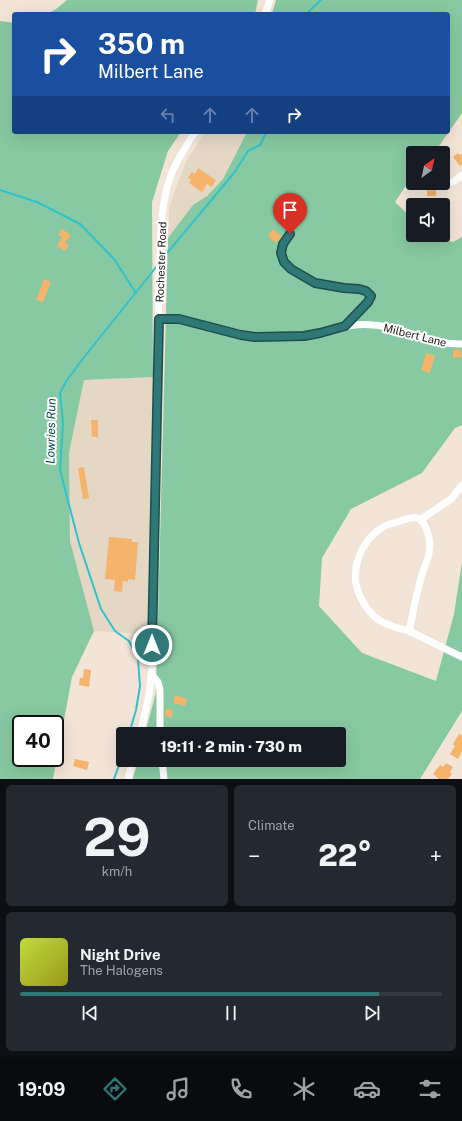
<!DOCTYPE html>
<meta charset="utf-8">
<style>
:root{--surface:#171b24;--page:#242831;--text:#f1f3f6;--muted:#9ea1a6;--line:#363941;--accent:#2e7877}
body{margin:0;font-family:"Public Sans",sans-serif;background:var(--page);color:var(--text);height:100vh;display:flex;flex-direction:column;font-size:15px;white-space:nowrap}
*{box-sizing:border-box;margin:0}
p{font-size:13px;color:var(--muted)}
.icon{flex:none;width:22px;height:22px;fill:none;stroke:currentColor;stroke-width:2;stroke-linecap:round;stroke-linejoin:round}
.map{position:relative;height:779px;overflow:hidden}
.details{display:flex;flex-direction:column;gap:6px;padding:6px;background:#0d0f14;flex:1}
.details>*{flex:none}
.guide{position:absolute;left:12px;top:12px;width:438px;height:122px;border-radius:4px;box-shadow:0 4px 16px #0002;background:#1a4fa0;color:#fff;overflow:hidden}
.needle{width:26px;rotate:33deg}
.buttons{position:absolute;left:406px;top:146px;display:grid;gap:8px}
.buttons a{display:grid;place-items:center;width:44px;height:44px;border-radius:4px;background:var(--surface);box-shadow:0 4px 16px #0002;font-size:20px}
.speed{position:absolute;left:12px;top:715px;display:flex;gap:8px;font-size:20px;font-weight:700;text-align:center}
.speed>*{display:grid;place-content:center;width:52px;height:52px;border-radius:50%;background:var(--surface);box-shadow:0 4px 16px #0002;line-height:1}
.speed .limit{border:2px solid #111;border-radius:6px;background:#fff;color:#111}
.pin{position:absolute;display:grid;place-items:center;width:34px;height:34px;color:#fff;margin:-41px -17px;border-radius:50% 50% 50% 0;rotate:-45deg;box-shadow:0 0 4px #0007}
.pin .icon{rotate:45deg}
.me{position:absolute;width:44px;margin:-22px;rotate:0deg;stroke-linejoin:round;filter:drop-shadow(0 0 3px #0008)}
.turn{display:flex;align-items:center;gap:14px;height:84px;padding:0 20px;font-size:18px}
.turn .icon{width:52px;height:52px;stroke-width:2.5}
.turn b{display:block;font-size:28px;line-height:34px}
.lanes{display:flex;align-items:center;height:38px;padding:0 20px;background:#0003;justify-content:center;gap:20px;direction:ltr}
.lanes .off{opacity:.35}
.big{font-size:30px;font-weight:800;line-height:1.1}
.details .card{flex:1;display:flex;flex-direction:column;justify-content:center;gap:6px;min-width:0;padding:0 14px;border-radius:6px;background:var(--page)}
.details .dial{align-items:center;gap:0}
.dial b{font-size:52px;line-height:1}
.song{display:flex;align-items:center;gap:12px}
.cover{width:48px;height:48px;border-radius:6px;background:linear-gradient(135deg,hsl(70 70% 55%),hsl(60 70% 35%))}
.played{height:4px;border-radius:2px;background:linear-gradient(90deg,var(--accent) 85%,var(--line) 85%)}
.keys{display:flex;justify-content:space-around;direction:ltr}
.heat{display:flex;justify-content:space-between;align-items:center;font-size:22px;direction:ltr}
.details .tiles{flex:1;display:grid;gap:6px;grid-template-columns:1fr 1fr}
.card:last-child{grid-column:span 2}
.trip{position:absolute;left:116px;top:727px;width:230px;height:40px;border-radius:4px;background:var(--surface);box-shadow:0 4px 16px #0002;font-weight:800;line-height:40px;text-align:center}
.dock{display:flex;height:64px;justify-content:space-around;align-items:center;background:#090b0e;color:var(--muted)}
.dock .icon{width:28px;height:28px}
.dock .on{color:var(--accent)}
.dock b{font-size:18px;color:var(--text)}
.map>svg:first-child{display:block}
.commercial{fill:#e4d7c4}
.green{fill:#87c9a2;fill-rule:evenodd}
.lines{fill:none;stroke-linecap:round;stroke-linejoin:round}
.stream{stroke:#31c3cd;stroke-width:2}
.building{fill:#f5b36c}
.minor{stroke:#fff;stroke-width:7}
.route-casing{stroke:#1e4e4d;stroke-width:10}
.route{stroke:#2e7877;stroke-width:7}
.labels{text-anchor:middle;stroke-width:4;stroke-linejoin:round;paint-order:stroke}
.street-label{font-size:11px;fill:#26211c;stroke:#fff}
.water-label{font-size:12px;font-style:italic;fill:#0a494d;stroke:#fff}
</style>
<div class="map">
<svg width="462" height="779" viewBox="0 0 462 779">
<rect width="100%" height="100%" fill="#f2e4d6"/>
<g class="commercial">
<path d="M205,132H247L223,179L207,196L193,205L168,238L169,207L186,162Z"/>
<path d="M153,377L147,634L94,631L70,541L69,453L84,380Z"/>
</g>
<g class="green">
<path d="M67,0H258L255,14H47L56,9Z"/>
<path d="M276,0H462V113L434,153H413V175L395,202L413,219V235H431L453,242L462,237V425L455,428L422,473L351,509L322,558L319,606L362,653L436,681L454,614L462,562V711L420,779H133L138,760H339V734H145L156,692L168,238L193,205L207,196L223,179L247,132H448V14H272Z"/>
<path d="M0,21L14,23V132H181L168,151L152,202L153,377L84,380L69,453L70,541L94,631L72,677L53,779H0ZM21,724H55V758H21Z"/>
</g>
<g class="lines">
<g class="stream">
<path d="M306,14L321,0"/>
<path d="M0,190L37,202L80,224L114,259L136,293"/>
<path d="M162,259L234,173L248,151L260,145L265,135V132"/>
<path d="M129,734L136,710L140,686L138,659L129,641L115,631L101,609L79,543L60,470L63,423L60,393L67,380L85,356L157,266"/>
<path d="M114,779L123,754"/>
</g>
</g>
<g class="building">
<path d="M458,153L460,155L462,154V164L460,166L453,157Z"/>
<path d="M198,168L216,180L212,187L207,184L202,192L189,183L191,180L188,178L192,172L195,174Z"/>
<path d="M427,183L436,184V196H427Z"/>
<path d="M442,203L450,209L445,216L443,215V205H441Z"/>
<path d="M62,229L71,235L65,243L69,245L65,251L57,246L62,237L58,235Z"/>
<path d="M273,229L282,237L276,243L268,236Z"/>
<path d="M44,279L51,282L43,302L36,300Z"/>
<path d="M460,349L462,357L453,358V350Z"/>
<path d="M426,353L435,356L430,373L421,370Z"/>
<path d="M91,420H98V437H92Z"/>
<path d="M84,467L89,498L83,499L78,468Z"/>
<path d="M109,537L132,539V542H138L135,580L128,579V582L123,581L122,592L114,591L115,580L105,579Z"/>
<path d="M84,669L91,670L89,687L79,685L80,678H83Z"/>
<path d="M175,695L187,699L185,706L173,703Z"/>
<path d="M166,709L173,710L172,717L165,716Z"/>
<path d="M459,734L462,735V751L458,759L450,754L455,746L453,744Z"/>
<path d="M75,759L89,762L87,770L73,766Z"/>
<path d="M446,763L453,767L450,772L452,774L448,779H439L433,774L440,765L443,767Z"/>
</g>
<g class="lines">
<g class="minor">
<path d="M265,14L270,0"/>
<path d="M453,182L462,175"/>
<path d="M290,234L283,244L281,253L284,261L291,269L315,283L344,288L359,289L366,291L371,296L368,303L345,325"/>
<path d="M159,319C166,319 173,319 180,320C211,324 240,337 272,337C288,337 305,337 320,333C341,328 351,323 373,325C404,327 432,345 462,344"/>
<path d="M420,520L451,499L462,485"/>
<path d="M409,631C384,625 371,620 360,596C348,572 361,540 383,527C388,524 395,523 400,521C407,519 415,515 421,520C426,525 430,539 430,546C430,557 424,567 421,578C416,595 413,614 409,631L462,657"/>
<path d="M152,675L158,682L160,690V734"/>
<path d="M140,734L149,695L152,668L159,276C161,243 159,207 171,175C177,160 186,146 195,132"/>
<path d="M162,760L164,779"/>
<path d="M128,779L133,760"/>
</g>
</g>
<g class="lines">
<g class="route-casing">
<path id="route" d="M152,645L159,319H179L241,335L255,337L304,336L320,333L345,326L368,302L371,296L366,291L359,289L344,288L315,283L291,269L284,262L281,253L283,244L290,234"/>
</g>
<use href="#route" class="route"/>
</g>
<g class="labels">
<g class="street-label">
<text transform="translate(161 262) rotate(-88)" y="4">Rochester Road</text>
<text transform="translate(415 335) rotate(14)" y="4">Milbert Lane</text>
</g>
<g class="water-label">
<text transform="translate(51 431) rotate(-89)" y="4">Lowries Run</text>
</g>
</g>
</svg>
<div class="buttons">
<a><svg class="needle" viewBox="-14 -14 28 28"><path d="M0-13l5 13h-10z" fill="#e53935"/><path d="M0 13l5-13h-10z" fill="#9ea1a6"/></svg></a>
<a><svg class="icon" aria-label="sound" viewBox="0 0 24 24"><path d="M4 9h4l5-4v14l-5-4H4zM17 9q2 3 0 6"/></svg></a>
</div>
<div class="speed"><div class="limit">40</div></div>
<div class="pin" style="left:290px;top:234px;background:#d93025"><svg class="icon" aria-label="arrive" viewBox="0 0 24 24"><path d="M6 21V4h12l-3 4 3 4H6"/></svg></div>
<svg class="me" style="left:152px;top:645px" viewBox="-20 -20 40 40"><circle r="17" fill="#2e7877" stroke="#fff" stroke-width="3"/><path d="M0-11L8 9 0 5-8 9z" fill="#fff"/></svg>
<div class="trip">19:11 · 2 min · 730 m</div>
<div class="guide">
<div class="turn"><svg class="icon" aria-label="right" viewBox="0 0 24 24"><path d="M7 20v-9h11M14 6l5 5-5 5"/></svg><div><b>350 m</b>Milbert Lane</div></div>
<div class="lanes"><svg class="icon off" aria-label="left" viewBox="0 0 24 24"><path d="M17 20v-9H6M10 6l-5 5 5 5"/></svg><svg class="icon off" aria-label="ahead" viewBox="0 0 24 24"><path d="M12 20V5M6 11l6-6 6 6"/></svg><svg class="icon off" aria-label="ahead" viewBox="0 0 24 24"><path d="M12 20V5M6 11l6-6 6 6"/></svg><svg class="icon" aria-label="right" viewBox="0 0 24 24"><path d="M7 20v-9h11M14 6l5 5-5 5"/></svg></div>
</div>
</div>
<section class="details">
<div class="tiles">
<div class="card dial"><b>29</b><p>km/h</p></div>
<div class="card"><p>Climate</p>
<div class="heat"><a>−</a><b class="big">22°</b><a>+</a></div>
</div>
<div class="card">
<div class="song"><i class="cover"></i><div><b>Night Drive</b><p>The Halogens</p></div></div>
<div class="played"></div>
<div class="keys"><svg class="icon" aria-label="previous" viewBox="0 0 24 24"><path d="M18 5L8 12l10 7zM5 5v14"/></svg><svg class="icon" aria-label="pause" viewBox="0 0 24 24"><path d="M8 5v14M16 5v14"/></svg><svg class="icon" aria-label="next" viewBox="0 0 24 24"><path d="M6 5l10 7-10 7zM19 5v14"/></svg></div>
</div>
</div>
</section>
<nav class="dock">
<b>19:09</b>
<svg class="icon on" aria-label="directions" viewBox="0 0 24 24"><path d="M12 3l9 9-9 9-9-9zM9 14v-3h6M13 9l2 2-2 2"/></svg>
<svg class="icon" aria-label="music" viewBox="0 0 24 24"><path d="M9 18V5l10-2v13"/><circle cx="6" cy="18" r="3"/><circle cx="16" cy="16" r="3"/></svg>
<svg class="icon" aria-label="phone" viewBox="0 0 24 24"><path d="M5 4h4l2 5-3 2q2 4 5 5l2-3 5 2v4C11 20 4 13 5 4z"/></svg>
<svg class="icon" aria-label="climate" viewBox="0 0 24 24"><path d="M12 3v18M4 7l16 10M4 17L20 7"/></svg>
<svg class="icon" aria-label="car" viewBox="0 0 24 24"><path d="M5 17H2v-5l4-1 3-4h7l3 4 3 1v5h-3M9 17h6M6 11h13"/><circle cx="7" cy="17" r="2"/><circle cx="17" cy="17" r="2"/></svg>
<svg class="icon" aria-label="filters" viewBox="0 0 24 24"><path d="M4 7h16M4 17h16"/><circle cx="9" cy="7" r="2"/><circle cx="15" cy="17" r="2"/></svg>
</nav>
